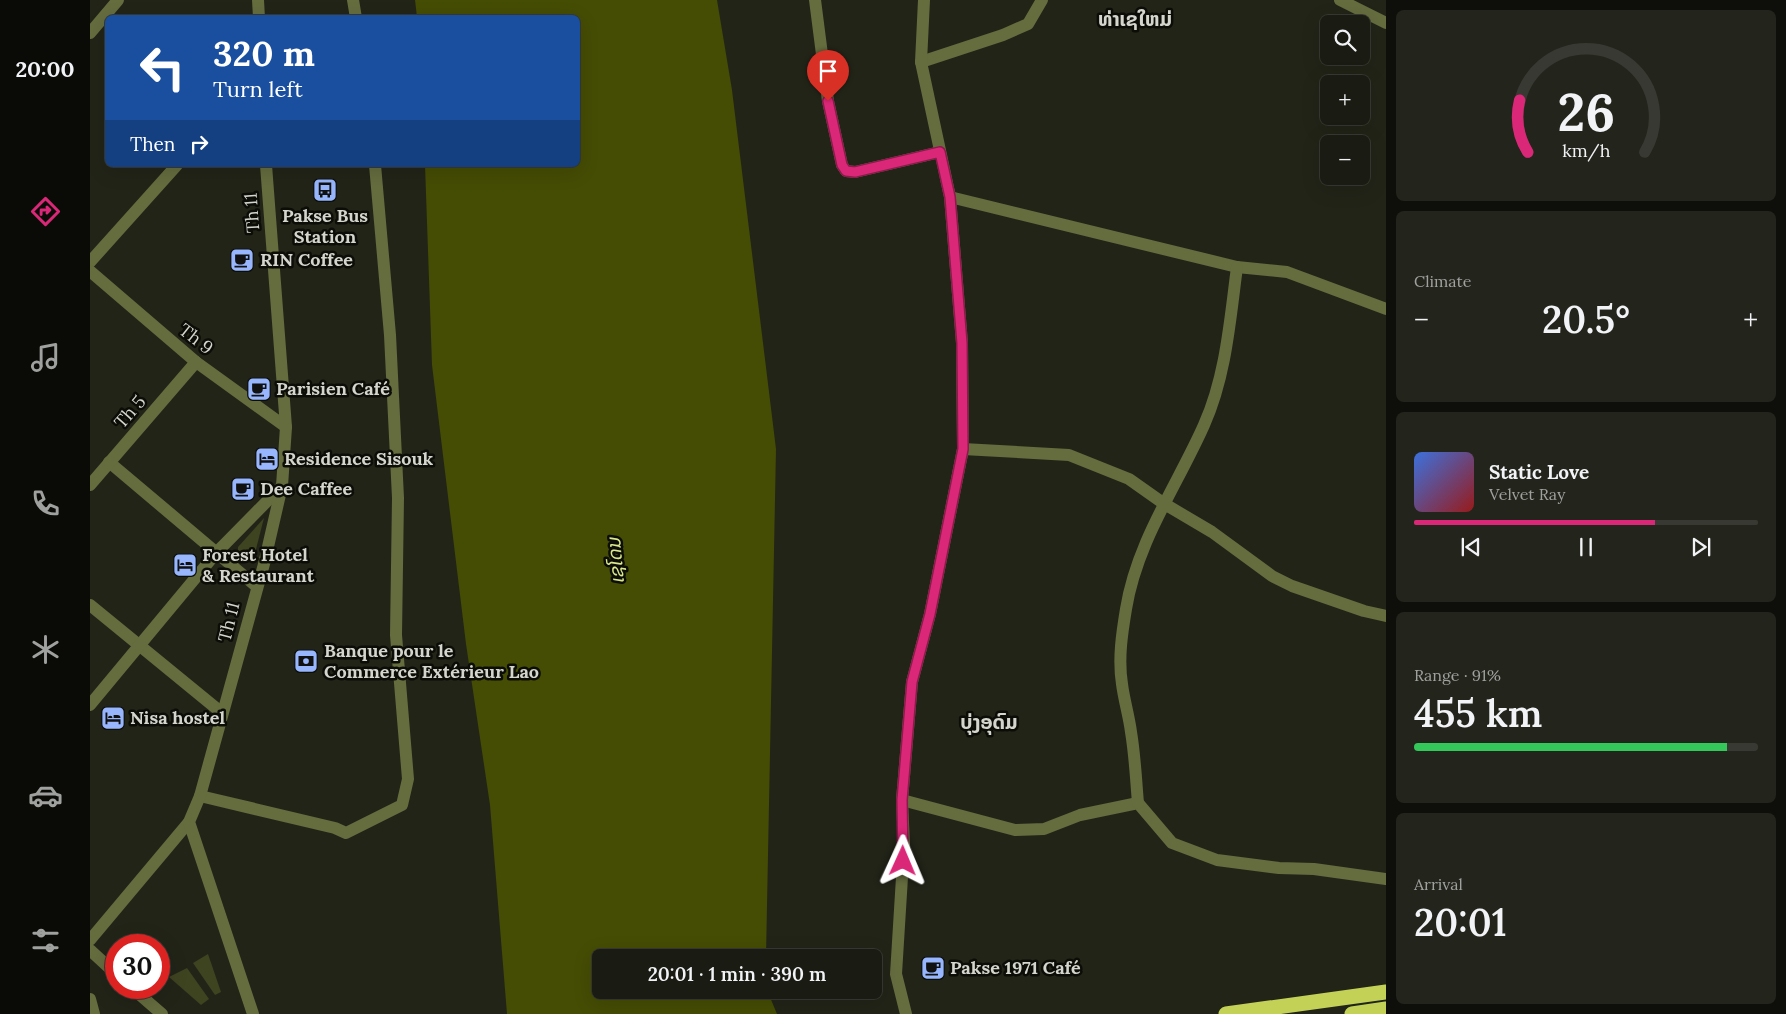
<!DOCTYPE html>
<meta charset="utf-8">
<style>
:root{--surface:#1a1b12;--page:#23241b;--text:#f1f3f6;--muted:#9fa19f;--line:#383932;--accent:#db2777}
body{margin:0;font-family:Lora,"Noto Sans Lao",serif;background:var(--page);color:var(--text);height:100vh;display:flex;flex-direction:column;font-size:19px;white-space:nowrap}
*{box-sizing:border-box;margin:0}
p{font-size:16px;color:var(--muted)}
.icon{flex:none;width:28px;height:28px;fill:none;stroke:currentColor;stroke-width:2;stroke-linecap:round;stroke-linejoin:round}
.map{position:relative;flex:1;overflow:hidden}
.details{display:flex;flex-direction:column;gap:10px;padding:10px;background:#0e0f0a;width:400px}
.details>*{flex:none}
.hud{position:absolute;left:15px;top:15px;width:475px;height:152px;border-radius:8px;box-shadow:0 5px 20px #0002,0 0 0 1px var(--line);background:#1a4fa0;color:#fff;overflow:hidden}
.buttons{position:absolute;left:1230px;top:15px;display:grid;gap:10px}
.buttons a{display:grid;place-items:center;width:50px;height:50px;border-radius:8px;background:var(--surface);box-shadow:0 5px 20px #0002,0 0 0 1px var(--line);font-size:25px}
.speed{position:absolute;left:15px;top:934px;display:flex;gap:10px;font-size:25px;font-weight:700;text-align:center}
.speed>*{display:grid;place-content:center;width:65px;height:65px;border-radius:50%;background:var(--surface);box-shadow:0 5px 20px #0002,0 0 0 1px var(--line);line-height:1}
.speed .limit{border:8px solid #d22;background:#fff;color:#111}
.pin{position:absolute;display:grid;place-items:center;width:42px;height:42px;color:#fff;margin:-51px -21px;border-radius:50% 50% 50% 0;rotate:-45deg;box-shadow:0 0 5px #0007}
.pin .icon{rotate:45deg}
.me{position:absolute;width:55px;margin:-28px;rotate:1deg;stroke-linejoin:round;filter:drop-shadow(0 0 4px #0008)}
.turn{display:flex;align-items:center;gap:18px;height:105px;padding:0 25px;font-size:22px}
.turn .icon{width:65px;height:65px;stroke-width:2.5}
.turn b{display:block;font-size:35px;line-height:42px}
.then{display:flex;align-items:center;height:48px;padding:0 25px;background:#0003;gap:10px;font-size:19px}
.big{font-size:38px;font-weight:600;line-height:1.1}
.details .card{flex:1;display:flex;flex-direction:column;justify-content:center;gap:8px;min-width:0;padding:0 18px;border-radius:8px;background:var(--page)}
.details .dial{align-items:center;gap:0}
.dial svg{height:130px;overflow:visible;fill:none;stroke:var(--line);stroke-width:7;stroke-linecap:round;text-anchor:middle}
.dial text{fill:var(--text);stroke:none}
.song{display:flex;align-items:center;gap:15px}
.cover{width:60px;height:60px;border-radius:8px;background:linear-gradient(135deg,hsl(220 70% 55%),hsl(0 70% 35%))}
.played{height:5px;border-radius:2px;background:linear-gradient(90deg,var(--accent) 70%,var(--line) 70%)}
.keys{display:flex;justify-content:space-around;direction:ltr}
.heat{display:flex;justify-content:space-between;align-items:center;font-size:28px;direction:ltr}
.charge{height:8px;border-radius:4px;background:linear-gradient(90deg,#34c759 91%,var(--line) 0)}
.trip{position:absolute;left:502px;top:949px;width:290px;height:50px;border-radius:8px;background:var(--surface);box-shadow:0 5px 20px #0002,0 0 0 1px var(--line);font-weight:600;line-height:50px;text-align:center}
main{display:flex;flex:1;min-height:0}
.menu{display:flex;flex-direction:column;width:90px;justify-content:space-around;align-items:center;background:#0a0b07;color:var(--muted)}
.menu .icon{width:35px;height:35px}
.menu .current{color:var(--accent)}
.menu b{font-size:22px;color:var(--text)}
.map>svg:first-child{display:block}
.green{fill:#3e4320}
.water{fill:#454c04}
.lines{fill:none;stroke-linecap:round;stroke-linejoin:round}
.minor{stroke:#656c3e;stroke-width:12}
.highway{stroke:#c3d257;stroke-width:15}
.route-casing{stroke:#8e194d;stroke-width:12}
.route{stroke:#db2777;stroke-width:9}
.labels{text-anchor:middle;stroke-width:5;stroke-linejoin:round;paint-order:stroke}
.street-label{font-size:18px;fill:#d4d6ce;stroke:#0c0d07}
.poi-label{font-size:18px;font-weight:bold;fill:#d4d6ce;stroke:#0c0d07;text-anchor:start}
.water-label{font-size:19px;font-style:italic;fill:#dbe98c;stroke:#0c0d07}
.quarter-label{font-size:20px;font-weight:bold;fill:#d4d6ce;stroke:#0c0d07}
</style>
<main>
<nav class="menu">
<b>20:00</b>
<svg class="icon current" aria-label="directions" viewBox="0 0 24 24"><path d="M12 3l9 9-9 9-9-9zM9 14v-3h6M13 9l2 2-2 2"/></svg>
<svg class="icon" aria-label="music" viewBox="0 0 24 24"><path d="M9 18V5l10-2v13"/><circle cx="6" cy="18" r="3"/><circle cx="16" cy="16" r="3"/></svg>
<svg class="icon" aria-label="phone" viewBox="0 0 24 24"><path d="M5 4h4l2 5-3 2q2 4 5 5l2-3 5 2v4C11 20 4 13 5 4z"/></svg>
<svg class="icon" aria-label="climate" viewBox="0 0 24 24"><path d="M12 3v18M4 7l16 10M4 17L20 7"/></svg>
<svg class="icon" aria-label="car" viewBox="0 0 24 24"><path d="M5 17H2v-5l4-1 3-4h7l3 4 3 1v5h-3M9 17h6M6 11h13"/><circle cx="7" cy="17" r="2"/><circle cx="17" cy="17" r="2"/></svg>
<svg class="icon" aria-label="filters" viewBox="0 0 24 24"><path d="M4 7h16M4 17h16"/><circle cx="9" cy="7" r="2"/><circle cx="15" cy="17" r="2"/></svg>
</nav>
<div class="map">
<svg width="1296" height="1014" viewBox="0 0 1296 1014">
<rect width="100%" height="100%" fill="#222418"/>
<g class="green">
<path d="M174,518L164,557L157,559L148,551V547Z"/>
<path d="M118,954L131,992L125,995L103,963Z"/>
<path d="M97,968L119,999L111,1005L79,977Z"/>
</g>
<path class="water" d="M325,0H627L642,90L686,449L676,957L511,958V990H677L687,1014H417L400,805L376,644L342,365L335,165H488V18L327,17Z"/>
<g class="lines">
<g class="minor">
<path d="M168,0L169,18"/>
<path d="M263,0L266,18"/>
<path d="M725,0L738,101L752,165L756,171L765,172L850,152"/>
<path d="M1250,0L1296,23"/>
<path d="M0,33L28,0"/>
<path d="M831,62L913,35L938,24L952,0"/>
<path d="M860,197L1147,267L1197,272L1296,309"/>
<path d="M0,262L87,165"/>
<path d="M0,271L106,362L196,427"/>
<path d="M873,449L979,455L1039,479L1073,503L1122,532L1182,576L1202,586L1274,611L1296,616"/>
<path d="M19,462L166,586"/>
<path d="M0,485L106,362"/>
<path d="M0,605L132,713"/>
<path d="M0,705L127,552L192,486"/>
<path d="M110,796L245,828L256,833L312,805L318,779L306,635L308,498L300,335L285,165"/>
<path d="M812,800L925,830L954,829L990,815L1048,803L1082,843L1127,860L1189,868L1224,869L1296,879"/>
<path d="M1048,803C1046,780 1045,756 1041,732C1039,716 1034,700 1032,684C1028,659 1032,633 1036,609C1047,541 1087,486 1114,425C1136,376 1140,320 1147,267"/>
<path d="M0,940L99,822"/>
<path d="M0,950L26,974"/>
<path d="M42,988L72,1014"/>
<path d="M0,999L4,1014"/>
<path d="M163,1014L99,822L110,796L174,564L192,486L196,427L176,165"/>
<path d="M816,1014L806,974L814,845L812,800L822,682L840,614L873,449L872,343L860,197L831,62L834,0"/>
</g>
<g class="highway">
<path d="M1136,1014L1296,992"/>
<path d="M1262,1014L1296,1009"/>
</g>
</g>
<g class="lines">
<g class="route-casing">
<path id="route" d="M738,101L752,165L756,171L765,172L850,152L860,197L872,343L873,449L840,614L822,682L812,800L813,861"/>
</g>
<use href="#route" class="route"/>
</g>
<defs>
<g id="bus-square" transform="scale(1.25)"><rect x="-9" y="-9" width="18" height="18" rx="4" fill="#97b6fd" stroke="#0c0d07"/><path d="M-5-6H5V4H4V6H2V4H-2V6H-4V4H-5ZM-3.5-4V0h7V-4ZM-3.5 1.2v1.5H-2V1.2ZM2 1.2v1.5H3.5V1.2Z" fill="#111"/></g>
<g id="cafe-square" transform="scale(1.25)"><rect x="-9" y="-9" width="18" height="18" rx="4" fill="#97b6fd" stroke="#0c0d07"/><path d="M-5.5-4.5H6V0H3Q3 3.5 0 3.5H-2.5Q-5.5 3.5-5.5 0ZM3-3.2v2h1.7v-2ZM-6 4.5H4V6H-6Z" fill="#111"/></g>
<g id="hotel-square" transform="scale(1.25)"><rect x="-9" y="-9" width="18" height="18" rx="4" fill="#97b6fd" stroke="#0c0d07"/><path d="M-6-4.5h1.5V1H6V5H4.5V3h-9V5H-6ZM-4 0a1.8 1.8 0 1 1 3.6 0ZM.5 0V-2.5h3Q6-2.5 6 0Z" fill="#111"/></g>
<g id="bank-square" transform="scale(1.25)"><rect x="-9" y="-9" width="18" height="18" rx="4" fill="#97b6fd" stroke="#0c0d07"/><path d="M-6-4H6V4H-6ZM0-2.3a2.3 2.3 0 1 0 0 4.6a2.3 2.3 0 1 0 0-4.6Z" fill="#111"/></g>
</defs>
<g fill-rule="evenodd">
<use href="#bus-square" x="235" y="190"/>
<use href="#cafe-square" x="152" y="260"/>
<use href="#cafe-square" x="169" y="389"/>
<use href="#hotel-square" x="177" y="459"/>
<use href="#cafe-square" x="153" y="489"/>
<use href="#hotel-square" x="95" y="565"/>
<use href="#bank-square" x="216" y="661"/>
<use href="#hotel-square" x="23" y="718"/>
<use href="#cafe-square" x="843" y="968"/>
</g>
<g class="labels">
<g class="street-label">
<text transform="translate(162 213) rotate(-94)" y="6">Th 11</text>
<text transform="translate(106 339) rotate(38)" y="6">Th 9</text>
<text transform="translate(40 412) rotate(-49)" y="6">Th 5</text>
<text transform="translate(139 622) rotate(-76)" y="6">Th 11</text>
</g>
<g class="poi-label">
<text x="235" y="222" text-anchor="middle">Pakse Bus<tspan x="235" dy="21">Station</tspan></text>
<text x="170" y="266">RIN Coffee</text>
<text x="186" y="395">Parisien Café</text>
<text x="194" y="465">Residence Sisouk</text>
<text x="170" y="495">Dee Caffee</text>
<text x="112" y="561">Forest Hotel<tspan x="112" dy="21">&amp; Restaurant</tspan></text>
<text x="234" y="657">Banque pour le<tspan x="234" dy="21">Commerce Extérieur Lao</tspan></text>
<text x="40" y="724">Nisa hostel</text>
<text x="860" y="974">Pakse 1971 Café</text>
</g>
<g class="water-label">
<text transform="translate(525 561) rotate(-95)" y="7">ເຊໂດນ</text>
</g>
<g class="quarter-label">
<text x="1045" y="26">ທ່າເຊໃຫມ່</text>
<text x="899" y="729">ບຸ່ງອຸດົມ</text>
</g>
</g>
</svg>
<div class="buttons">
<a><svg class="icon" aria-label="search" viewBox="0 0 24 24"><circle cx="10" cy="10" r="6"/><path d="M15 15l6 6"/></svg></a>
<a>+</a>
<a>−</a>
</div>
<div class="speed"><div class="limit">30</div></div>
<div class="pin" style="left:738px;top:101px;background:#d93025"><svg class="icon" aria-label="arrive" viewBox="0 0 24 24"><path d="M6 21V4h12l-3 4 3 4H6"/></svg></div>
<svg class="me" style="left:813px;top:861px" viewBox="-20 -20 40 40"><path d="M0-17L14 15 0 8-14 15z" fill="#db2777" stroke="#fff" stroke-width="4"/></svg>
<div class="trip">20:01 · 1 min · 390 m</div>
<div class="hud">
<div class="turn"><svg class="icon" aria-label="left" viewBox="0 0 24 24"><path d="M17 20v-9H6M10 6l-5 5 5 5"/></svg><div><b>320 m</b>Turn left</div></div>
<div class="then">Then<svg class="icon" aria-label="right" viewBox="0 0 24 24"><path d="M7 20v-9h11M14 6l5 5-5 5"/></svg></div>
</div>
</div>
<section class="details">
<div class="card dial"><svg viewBox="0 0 100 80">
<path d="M14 69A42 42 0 1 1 86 69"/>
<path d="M14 69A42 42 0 0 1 9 37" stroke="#db2777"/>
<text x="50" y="56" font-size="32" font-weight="700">26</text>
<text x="50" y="72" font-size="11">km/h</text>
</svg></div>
<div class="card"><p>Climate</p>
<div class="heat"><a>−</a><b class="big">20.5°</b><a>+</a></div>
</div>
<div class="card">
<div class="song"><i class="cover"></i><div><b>Static Love</b><p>Velvet Ray</p></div></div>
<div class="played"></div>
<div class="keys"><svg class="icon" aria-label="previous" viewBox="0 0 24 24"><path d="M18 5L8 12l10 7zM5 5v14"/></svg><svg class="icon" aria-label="pause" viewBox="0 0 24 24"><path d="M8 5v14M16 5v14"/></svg><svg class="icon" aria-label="next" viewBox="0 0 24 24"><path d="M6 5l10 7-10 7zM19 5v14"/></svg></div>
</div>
<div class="card"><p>Range · 91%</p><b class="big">455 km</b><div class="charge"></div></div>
<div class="card"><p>Arrival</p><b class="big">20:01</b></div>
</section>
</main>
